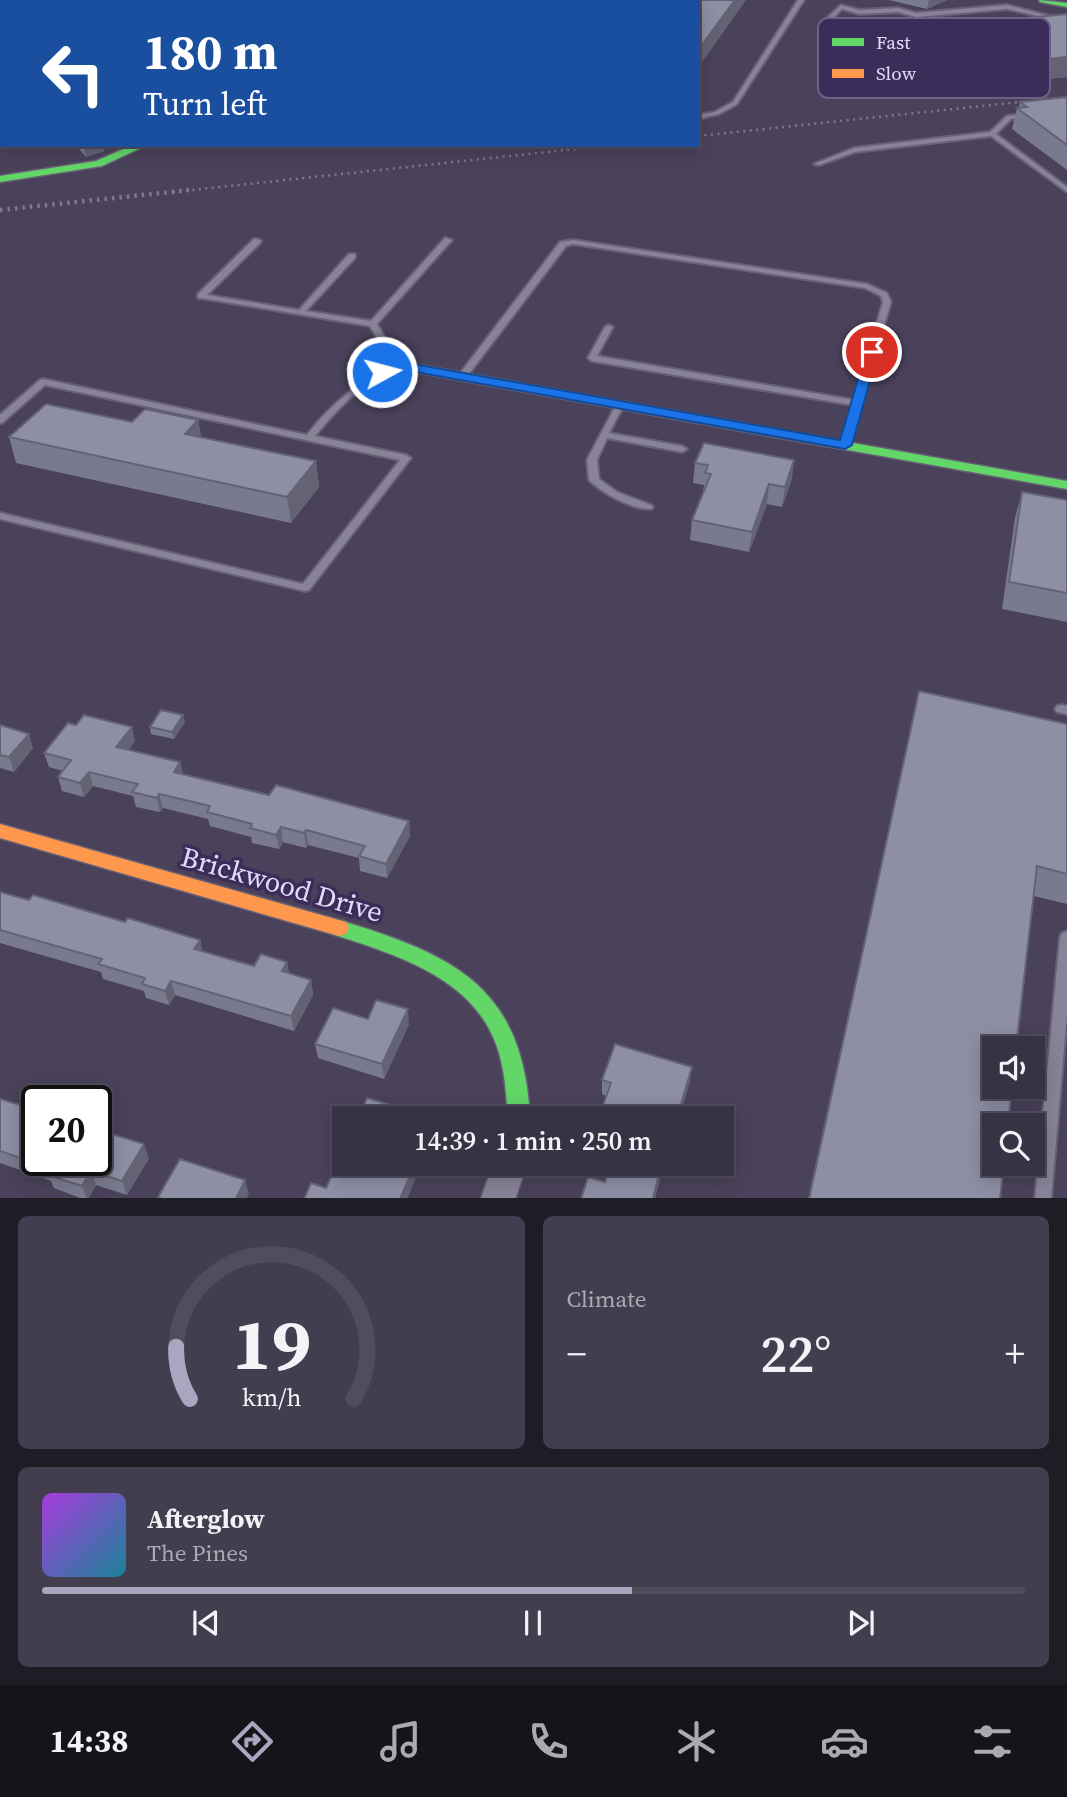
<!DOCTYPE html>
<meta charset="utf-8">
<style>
:root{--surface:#373244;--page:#423e4f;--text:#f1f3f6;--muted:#aaaab2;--line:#514d5d;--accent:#aca5c0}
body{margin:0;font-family:"Source Serif 4",serif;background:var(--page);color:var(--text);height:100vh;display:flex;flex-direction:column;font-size:26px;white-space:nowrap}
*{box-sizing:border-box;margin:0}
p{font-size:23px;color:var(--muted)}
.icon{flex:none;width:38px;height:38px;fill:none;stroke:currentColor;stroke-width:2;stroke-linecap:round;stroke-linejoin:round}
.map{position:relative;height:1198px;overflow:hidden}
.panel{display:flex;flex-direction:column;gap:18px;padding:18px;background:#1e1c25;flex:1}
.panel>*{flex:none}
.guide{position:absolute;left:0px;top:0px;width:700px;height:147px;box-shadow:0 4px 18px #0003,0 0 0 2px var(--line);background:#1a4fa0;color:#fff;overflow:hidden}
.buttons{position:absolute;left:982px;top:1036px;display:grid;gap:14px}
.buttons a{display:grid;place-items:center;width:63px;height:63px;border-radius:0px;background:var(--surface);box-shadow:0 4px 18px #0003,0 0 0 2px var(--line);font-size:35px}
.speed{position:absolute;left:21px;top:1085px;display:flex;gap:14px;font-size:35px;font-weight:700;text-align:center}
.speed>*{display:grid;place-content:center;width:91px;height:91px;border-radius:50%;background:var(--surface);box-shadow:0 4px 18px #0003,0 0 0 2px var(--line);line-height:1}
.speed .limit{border:4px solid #111;border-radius:10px;background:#fff;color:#111}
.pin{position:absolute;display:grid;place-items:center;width:60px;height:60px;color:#fff;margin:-30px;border:4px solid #fff;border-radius:50%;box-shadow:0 2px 7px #0007}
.me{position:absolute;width:77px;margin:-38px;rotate:83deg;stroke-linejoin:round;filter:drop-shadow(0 0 5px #0008)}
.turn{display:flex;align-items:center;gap:24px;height:147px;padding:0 28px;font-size:32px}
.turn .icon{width:91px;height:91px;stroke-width:2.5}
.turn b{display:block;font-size:49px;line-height:60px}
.big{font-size:52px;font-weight:600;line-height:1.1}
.panel .card{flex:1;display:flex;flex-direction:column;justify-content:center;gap:10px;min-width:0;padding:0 24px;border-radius:10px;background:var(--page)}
.panel .dial{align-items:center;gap:0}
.dial svg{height:182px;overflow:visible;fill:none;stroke:var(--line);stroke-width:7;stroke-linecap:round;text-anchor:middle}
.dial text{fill:var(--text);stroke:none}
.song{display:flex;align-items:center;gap:21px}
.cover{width:84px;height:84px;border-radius:10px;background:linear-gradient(135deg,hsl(280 70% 55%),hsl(190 70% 35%))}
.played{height:7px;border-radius:4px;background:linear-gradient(90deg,var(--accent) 60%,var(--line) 60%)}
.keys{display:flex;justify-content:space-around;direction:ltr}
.heat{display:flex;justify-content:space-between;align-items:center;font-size:38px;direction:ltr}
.panel .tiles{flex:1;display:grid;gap:18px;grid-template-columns:1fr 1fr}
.card:last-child{grid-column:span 2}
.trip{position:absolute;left:332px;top:1106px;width:402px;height:70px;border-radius:0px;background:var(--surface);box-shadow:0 4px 18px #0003,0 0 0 2px var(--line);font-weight:600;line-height:70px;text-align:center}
.menu{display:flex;height:112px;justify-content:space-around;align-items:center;background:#16141b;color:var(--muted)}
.menu .icon{width:49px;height:49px}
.menu .active{color:var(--accent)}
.menu b{font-size:32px;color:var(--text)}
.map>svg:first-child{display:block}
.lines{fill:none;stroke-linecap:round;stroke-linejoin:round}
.lane-casing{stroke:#676076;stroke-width:4}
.street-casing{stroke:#676076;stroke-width:3}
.fast-casing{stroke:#676076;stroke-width:3}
.slow-casing{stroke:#676076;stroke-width:3}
.lane{fill:#888396;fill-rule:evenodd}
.street{fill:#888396;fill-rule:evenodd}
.fast{fill:#63d668;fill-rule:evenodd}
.slow{fill:#ff974d;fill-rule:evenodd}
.rail-far1{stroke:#7f798d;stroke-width:2.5;stroke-dasharray:2 4.5;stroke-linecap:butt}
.rail{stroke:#7f798d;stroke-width:4.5;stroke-dasharray:2.5 5;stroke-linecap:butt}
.wall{fill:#7a7a8e}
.shaded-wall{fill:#636374}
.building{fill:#8e8ea5;stroke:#636374;stroke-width:2}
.route{fill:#1a73e8;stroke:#114b97;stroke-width:2}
.labels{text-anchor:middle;stroke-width:7;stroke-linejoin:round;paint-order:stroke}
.near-street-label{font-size:28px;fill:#e2dbf7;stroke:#3b2d5a}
.key{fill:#3b2d5a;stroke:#6d6189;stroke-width:2}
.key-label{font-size:19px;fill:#e2dbf7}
</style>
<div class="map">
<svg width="1067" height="1199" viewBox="0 0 1067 1199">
<rect width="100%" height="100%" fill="#49425a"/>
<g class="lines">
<g class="lane-casing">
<g id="lane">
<path d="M387,0H393L391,2H386Z"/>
<path d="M798,0H804L737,104L719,114L698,119V115L715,112L733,102Z"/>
<path d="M841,5L859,10L898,8L916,13L1007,5L1058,18L1055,20L1007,9L916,17L898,12L859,14L842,9L829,22H825V20Z"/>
<path d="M1028,113L1030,114V116L1011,119L996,134L1067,187V192L991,136L855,152L819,165L814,164L854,148L990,132L1007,116Z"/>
<path d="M445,238L452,240L377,324L401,365L351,397L332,416L315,436L406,455L411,458L309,590L305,591L0,519V513L303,584L400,460L45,385L3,422L0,423V415L40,380L43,379L307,435C331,404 358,382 392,364L370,326L201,298H198V294L254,239H257L261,241L260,243L207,295L299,310L349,254H355V258L306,311L371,321Z"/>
<path d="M573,240L867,284L887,293L891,302L848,447H842L840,445L852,405L592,361L588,358L605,327L609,325L613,327L597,356L854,400L883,302L881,296L865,288L573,244L566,246L465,379H459V375L560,242Z"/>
<path d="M620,402L624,405L609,433L682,446L687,449L682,452L607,438L597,460L599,479L617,492L651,505L653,507L651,509C633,510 602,493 589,480L587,460L616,405Z"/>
<path d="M1061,705L1067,706V714L1057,712L1055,709L1057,706Z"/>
<path d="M1067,931V1014L1051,1199H1035L1060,937L1062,933Z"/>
</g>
</g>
<g class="street-casing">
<g id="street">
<path d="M0,103H2L0,112Z"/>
<path d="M493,1164H527L515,1199H481Z"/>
</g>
</g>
<g class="fast-casing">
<g id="fast">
<path d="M1039,0L1067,3V7L1040,2Z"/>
<path d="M133,145H147L102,166L0,182V176L96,161Z"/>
<path d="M808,435L1067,481V489L803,442L801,439L803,436Z"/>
<path d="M339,920C454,955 523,986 530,1118H508C506,1093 505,1068 496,1044C471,976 393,954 332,934L329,928L332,922Z"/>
</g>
</g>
<g class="slow-casing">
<g id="slow">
<path d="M397,361L808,435L815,439L808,443L393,368L391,365Z"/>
<path d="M0,824L339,920L346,922L349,928L346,934L339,936L0,838Z"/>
</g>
</g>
<use href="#lane" class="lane"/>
<use href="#street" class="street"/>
<use href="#fast" class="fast"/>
<use href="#slow" class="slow"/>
<g class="rail-far1">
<path d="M698,136L1067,97"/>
<path d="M173,192L613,145"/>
</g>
<path class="rail" d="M0,210L190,190"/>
</g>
<g class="wall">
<path d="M0,0H291L306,2H2V55H0Z"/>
<path d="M889,0H947L927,9Z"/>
<path d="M1067,14V77L875,97L827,56L830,37Z"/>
<path d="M1067,97V170L1012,129L1017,108H1019L1020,102Z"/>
<path d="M76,145H103L104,151L86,157Z"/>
<path d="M198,420L201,437L316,461L319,487L291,523L16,463L9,437L132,422Z"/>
<path d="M695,463L792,479L782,507L767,504L749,552L690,540L692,520L703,493L704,485L693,483Z"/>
<path d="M1022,492L1067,500V622L1002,609L1015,518Z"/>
<path d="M913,718L1067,724V904L1034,896L1000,1199H808Z"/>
<path d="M185,722L174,739L151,734L150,727Z"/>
<path d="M0,725L33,748L14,772L0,768Z"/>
<path d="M135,741L128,750L180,762L183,774L269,795L409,821L410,836L387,878L360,871L359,858L308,845L306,848L283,842L279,849L252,843L251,837L210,826L208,819L163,808L160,812L136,807L133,796L93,786L84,797L62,791L58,777L63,771L49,767L44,753Z"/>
<path d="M0,892L29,900L200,940L202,951L254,966L287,962L289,974L311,980L313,995L294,1031L175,995L169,1005L146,998L144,991L103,979L101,972L0,943Z"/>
<path d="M368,1019L409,1024L384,1079L318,1058L315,1044Z"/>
<path d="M602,1080L690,1081L679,1118H601V1111L606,1096L602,1094Z"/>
<path d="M0,1099L149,1158L127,1195L96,1185L88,1199H83L54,1188L51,1181L0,1163Z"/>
</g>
<g class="shaded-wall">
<path d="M735,0H746L698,68V50Z"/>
<path d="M929,0H947L927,9Z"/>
<path d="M1067,57V77L875,97L878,77Z"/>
<path d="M83,145H103L104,151L86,157Z"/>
<path d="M198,420L203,446L185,434Z"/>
<path d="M794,460L792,479L782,507L785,487Z"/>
<path d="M316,461L319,487L291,523L287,497Z"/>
<path d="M769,484L767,504L749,552L752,532Z"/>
<path d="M183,715L185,722L174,739L172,732Z"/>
<path d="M132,727L135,741L120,762L116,747Z"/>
<path d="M29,734L33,748L14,772L9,757Z"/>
<path d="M180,762L184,777L174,772Z"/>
<path d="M89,772L93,786L84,797L80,783Z"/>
<path d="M159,794L163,808L160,812L157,798Z"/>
<path d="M409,821L410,836L387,878L386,864Z"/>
<path d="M281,827L283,842L279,849L276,835Z"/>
<path d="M306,830L308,845L306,848L304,833Z"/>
<path d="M200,940L203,955L194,949Z"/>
<path d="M287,962L290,976L282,971Z"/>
<path d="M311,980L313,995L294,1031L291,1016Z"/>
<path d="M171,981L175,995L169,1005L165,991Z"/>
<path d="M408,1009L409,1024L384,1079L382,1064Z"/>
<path d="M692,1067L690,1081L679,1118H677Z"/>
<path d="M144,1144L149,1158L127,1195L122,1181Z"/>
<path d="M415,1164H422L407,1199H400Z"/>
<path d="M661,1166L660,1180L655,1199H653Z"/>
<path d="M91,1171L96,1185L88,1199H87L82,1186Z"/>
<path d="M245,1180L249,1194L246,1199H236Z"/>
</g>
<g class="building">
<path d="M29,0H291L306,2H26Z"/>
<path d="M427,0H735L698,50V2H425Z"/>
<path d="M1067,14V57L878,77L830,37Z"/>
<path d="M2,16V29L0,28V17Z"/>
<path d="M1067,97V145L1017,108L1027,107L1020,102Z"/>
<path d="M46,404L132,422L145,409L198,420L185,434L316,461L287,497L9,437Z"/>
<path d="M704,443L794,460L785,487L769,484L752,532L692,520L711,474L705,473L708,465L695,463Z"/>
<path d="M1022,492L1067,500V593L1009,582Z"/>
<path d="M919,691L1067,724V874L1037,866L1016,1048H994V1087H1012L1008,1125H994V1164H1004L1000,1199H809Z"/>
<path d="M161,710L183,715L172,732L150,727Z"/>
<path d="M84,715L132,727L116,747L180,762L174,772L269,795L276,785L409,821L386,864L359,856L365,846L306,830L304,833L281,827L276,835L250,828L252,824L207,812L210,806L159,794L157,798L132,792L138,784L89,772L80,783L58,777L71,760L44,753L68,723L76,725Z"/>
<path d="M0,725L29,734L9,757L0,755Z"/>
<path d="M0,892L29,900L33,895L125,922L128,918L200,940L194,949L254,966L261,954L287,962L282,971L311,980L291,1016L171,981L165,991L142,984L145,978L98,964L102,959L0,930Z"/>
<path d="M376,1000L408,1009L382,1064L315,1044L333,1008L368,1019Z"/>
<path d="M615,1044L692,1067L677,1118H625L601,1111L611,1083L602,1080Z"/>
<path d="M367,1098L434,1118H358Z"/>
<path d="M0,1099L37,1110V1160H96V1129L144,1144L122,1181L91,1171L82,1186L48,1175L52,1169L0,1151Z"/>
<path d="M345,1146V1164H415L400,1199H304L311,1183L326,1188Z"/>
<path d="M180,1159L245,1180L236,1199H162L158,1197Z"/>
<path d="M610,1164H654L661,1166L653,1199H581L588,1177L605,1182Z"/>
</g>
<path class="route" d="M872,349L878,352L852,445L845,449L399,369L382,376L376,372L397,361L840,440L866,352Z"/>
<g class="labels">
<g class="near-street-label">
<text transform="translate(282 884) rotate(16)" y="10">Brickwood Drive</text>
</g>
</g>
<rect x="818" y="18" width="232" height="80" rx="10" class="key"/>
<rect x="832" y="38" width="32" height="8" fill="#63d668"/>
<rect x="832" y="69" width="32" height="9" fill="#ff974d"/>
<g class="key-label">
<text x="876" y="49">Fast</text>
<text x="876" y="80">Slow</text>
</g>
</svg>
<div class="buttons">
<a><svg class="icon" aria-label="sound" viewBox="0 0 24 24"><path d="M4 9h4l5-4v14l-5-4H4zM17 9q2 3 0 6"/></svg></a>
<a><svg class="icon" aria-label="search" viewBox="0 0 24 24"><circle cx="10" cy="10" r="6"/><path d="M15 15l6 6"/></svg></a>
</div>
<div class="speed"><div class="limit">20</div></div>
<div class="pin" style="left:872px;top:352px;background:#d93025"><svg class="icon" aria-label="arrive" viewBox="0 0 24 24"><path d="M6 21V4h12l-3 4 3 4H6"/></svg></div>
<svg class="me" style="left:382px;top:372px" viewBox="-20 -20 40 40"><circle r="17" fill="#1a73e8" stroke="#fff" stroke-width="3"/><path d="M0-11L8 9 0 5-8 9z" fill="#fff"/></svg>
<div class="trip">14:39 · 1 min · 250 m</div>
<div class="guide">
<div class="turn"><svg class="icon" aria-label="left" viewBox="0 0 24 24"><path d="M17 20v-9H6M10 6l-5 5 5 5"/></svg><div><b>180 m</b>Turn left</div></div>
</div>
</div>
<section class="panel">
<div class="tiles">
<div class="card dial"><svg viewBox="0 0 100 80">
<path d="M14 69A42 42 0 1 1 86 69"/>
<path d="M14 69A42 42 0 0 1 8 46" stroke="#aca5c0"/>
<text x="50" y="56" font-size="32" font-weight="700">19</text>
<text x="50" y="72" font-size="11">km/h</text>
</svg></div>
<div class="card"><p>Climate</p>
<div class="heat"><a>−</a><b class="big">22°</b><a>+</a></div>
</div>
<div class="card">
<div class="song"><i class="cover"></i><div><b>Afterglow</b><p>The Pines</p></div></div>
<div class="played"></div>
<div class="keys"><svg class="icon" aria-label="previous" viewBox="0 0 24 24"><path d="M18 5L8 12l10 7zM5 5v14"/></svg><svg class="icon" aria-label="pause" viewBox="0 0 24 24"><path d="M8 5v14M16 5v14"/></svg><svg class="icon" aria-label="next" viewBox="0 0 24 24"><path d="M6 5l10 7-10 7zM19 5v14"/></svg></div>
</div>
</div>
</section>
<nav class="menu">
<b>14:38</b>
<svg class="icon active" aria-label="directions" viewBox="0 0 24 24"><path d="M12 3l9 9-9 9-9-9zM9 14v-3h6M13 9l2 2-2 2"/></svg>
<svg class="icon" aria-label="music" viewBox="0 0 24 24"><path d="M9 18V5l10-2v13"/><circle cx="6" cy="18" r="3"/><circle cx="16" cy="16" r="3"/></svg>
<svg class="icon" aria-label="phone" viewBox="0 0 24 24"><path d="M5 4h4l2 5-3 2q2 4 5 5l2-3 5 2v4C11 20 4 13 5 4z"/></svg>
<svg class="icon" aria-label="climate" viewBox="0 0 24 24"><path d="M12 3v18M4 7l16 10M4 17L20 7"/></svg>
<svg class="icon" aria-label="car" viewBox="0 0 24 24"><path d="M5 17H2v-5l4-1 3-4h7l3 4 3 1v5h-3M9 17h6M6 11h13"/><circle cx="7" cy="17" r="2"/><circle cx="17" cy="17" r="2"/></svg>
<svg class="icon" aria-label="filters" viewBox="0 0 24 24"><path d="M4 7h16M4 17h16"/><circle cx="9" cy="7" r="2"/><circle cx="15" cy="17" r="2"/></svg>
</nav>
